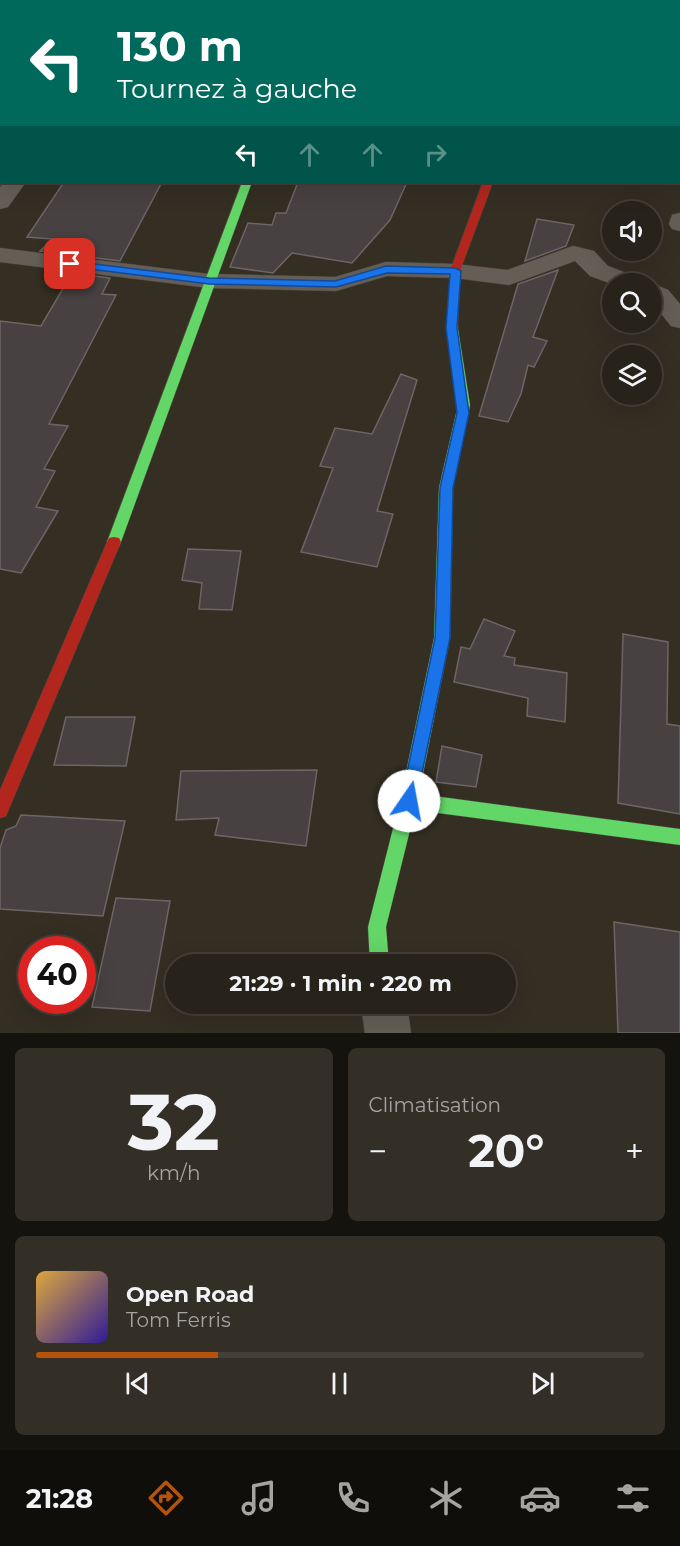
<!DOCTYPE html>
<html lang="fr">
<meta charset="utf-8">
<style>
:root{--surface:#27221a;--page:#332f27;--text:#f1f3f6;--muted:#a4a4a2;--line:#433f39;--accent:#b45309}
body{margin:0;font-family:Montserrat,sans-serif;background:var(--page);color:var(--text);height:100vh;display:flex;flex-direction:column;font-size:22px;white-space:nowrap}
*{box-sizing:border-box;margin:0}
p{font-size:20px;color:var(--muted)}
.icon{flex:none;width:33px;height:33px;fill:none;stroke:currentColor;stroke-width:2;stroke-linecap:round;stroke-linejoin:round}
.map{position:relative;height:1033px;overflow:hidden}
.side{display:flex;flex-direction:column;gap:15px;padding:15px;background:#15130e;flex:1}
.side>*{flex:none}
.hud{position:absolute;left:0px;top:0px;width:681px;height:183px;box-shadow:0 6px 24px #0002,0 0 0 2px var(--line);background:#00695c;color:#fff;overflow:hidden}
.fabs{position:absolute;left:602px;top:201px;display:grid;gap:12px}
.fabs a{display:grid;place-items:center;width:60px;height:60px;border-radius:50%;background:var(--surface);box-shadow:0 6px 24px #0002,0 0 0 2px var(--line);font-size:30px}
.speed{position:absolute;left:18px;top:936px;display:flex;gap:12px;font-size:30px;font-weight:700;text-align:center}
.speed>*{display:grid;place-content:center;width:78px;height:78px;border-radius:50%;background:var(--surface);box-shadow:0 6px 24px #0002,0 0 0 2px var(--line);line-height:1}
.speed .limit{border:9px solid #d22;background:#fff;color:#111}
.pin{position:absolute;display:grid;place-items:center;width:51px;height:51px;color:#fff;margin:-26px;border-radius:12px;box-shadow:0 3px 9px #0006}
.me{position:absolute;width:66px;margin:-33px;rotate:12deg;stroke-linejoin:round;filter:drop-shadow(0 0 4px #0008)}
.turn{display:flex;align-items:center;gap:21px;height:126px;padding:0 18px;font-size:27px}
.turn .icon{width:78px;height:78px;stroke-width:2.5}
.turn b{display:block;font-size:42px;line-height:51px}
.lanes{display:flex;align-items:center;height:57px;padding:0 18px;background:#0003;justify-content:center;gap:30px;direction:ltr}
.lanes .off{opacity:.35}
.big{font-size:45px;font-weight:700;line-height:1.1}
.side .card{flex:1;display:flex;flex-direction:column;justify-content:center;gap:9px;min-width:0;padding:0 21px;border-radius:9px;background:var(--page)}
.side .dial{align-items:center;gap:0}
.dial b{font-size:78px;line-height:1}
.song{display:flex;align-items:center;gap:18px}
.cover{width:72px;height:72px;border-radius:9px;background:linear-gradient(135deg,hsl(40 70% 55%),hsl(250 70% 35%))}
.played{height:6px;border-radius:3px;background:linear-gradient(90deg,var(--accent) 30%,var(--line) 30%)}
.keys{display:flex;justify-content:space-around;direction:ltr}
.heat{display:flex;justify-content:space-between;align-items:center;font-size:33px;direction:ltr}
.side .tiles{flex:1;display:grid;gap:15px;grid-template-columns:1fr 1fr}
.card:last-child{grid-column:span 2}
.trip{position:absolute;left:165px;top:954px;width:351px;height:60px;border-radius:30px;background:var(--surface);box-shadow:0 6px 24px #0002,0 0 0 2px var(--line);font-weight:700;line-height:60px;text-align:center}
.menu{display:flex;height:96px;justify-content:space-around;align-items:center;background:#100e0a;color:var(--muted)}
.menu .icon{width:42px;height:42px}
.menu .current{color:var(--accent)}
.menu b{font-size:27px;color:var(--text)}
.map>svg:first-child{display:block}
.building{fill:#484142;stroke:#6b6665;stroke-width:1.5}
.lines{fill:none;stroke-linecap:round;stroke-linejoin:round}
.street-casing{stroke:#4e493f;stroke-width:1}
.fast-casing{stroke:#4e493f;stroke-width:1}
.jam-casing{stroke:#4e493f;stroke-width:1}
.street{fill:#645e57;fill-rule:evenodd}
.fast{fill:#63d668;fill-rule:evenodd}
.jam{fill:#b3261e;fill-rule:evenodd}
.route{fill:#1a73e8;stroke:#114b97;stroke-width:1.5}
</style>
<div class="map">
<svg width="680" height="1033" viewBox="0 0 680 1033">
<rect width="100%" height="100%" fill="#342e23"/>
<g class="building">
<path d="M64,182H162L120,261L40,251L53,239L27,237Z"/>
<path d="M298,182H407L390,220L352,263L292,253L273,273L230,267L248,223L272,225L276,213H286Z"/>
<path d="M537,219L574,225L566,246L525,261Z"/>
<path d="M558,270L533,337L547,341L534,367L528,365L521,394L508,422L479,416L518,284Z"/>
<path d="M72,273L110,278L102,294L116,295L49,424L68,426L44,469L55,471L36,507L58,511L21,573L0,569V321L41,326Z"/>
<path d="M401,374L417,380L377,511L393,514L377,567L301,552L333,468L320,466L335,428L372,434Z"/>
<path d="M188,549L241,551L232,610L199,609L202,583L182,580Z"/>
<path d="M484,619L515,631L504,656L515,658L514,665L567,673L565,722L527,716L528,698L454,682L461,647L470,649Z"/>
<path d="M623,634L668,642L667,724L680,726V814L618,803Z"/>
<path d="M66,717H135L126,766L54,765Z"/>
<path d="M442,746L482,755L476,787L436,782Z"/>
<path d="M317,770L306,846L215,835L219,818L176,820L181,771Z"/>
<path d="M21,815L125,821L103,916L0,909V848L6,830L16,826Z"/>
<path d="M116,898L170,901L150,1011L92,1007Z"/>
<path d="M614,922L680,932V1033H618Z"/>
</g>
<g class="lines">
<g class="street-casing">
<g id="street">
<path d="M0,0H8L9,2H2L0,9Z"/>
<path d="M128,0H144L127,2Z"/>
<rect x="322" y="0" width="16" height="2"/>
<rect x="486" y="0" width="16" height="2"/>
<path d="M4,182H26L8,207L0,209V187Z"/>
<path d="M680,213V231L672,229L669,224L672,215Z"/>
<path d="M573,246L594,251L608,266L642,279L645,284H612L590,276L575,261L509,285L455,278L387,276L336,291L209,288L0,262V248L209,274L335,277L386,262L455,264L507,270Z"/>
<path d="M651,283L668,290L680,304V328L671,326L651,301V284H647Z"/>
<path d="M361,1004H407L411,1033H365Z"/>
</g>
</g>
<g class="fast-casing">
<g id="fast">
<path d="M242,182H252L121,542L119,546H109L107,542Z"/>
<path d="M453,306L458,309V329L470,405L453,488L450,638L419,794L680,829V845L415,810L386,927L389,964H370L368,927L400,801L434,638L439,488L458,405L446,329L448,309Z"/>
</g>
</g>
<g class="jam-casing">
<g id="jam">
<path d="M483,182H493L460,271L458,309L457,311H449L450,271Z"/>
<path d="M114,537L119,538L121,542L6,816L0,818V790L107,542L109,538Z"/>
</g>
</g>
<use href="#street" class="street"/>
<use href="#fast" class="fast"/>
<use href="#jam" class="jam"/>
</g>
<path class="route" d="M70,261L209,278L335,281L386,266L455,268L461,271L457,328L469,413L453,488L450,638L415,807L409,809L403,807L401,801L435,638L440,488L457,413L446,328L450,274L387,273L336,287L209,284L66,266V262Z"/>
</svg>
<div class="fabs">
<a><svg class="icon" aria-label="sound" viewBox="0 0 24 24"><path d="M4 9h4l5-4v14l-5-4H4zM17 9q2 3 0 6"/></svg></a>
<a><svg class="icon" aria-label="search" viewBox="0 0 24 24"><circle cx="10" cy="10" r="6"/><path d="M15 15l6 6"/></svg></a>
<a><svg class="icon" aria-label="layers" viewBox="0 0 24 24"><path d="M12 4l9 5-9 5-9-5zM3 14l9 5 9-5"/></svg></a>
</div>
<div class="speed"><div class="limit">40</div></div>
<div class="pin" style="left:70px;top:264px;background:#d93025"><svg class="icon" aria-label="arrive" viewBox="0 0 24 24"><path d="M6 21V4h12l-3 4 3 4H6"/></svg></div>
<svg class="me" style="left:409px;top:801px" viewBox="-20 -20 40 40"><circle r="19" fill="#fff"/><path d="M0-13L10 11 0 6-10 11z" fill="#1a73e8"/></svg>
<div class="trip">21:29 · 1 min · 220 m</div>
<div class="hud">
<div class="turn"><svg class="icon" aria-label="left" viewBox="0 0 24 24"><path d="M17 20v-9H6M10 6l-5 5 5 5"/></svg><div><b>130 m</b>Tournez à gauche</div></div>
<div class="lanes"><svg class="icon" aria-label="left" viewBox="0 0 24 24"><path d="M17 20v-9H6M10 6l-5 5 5 5"/></svg><svg class="icon off" aria-label="ahead" viewBox="0 0 24 24"><path d="M12 20V5M6 11l6-6 6 6"/></svg><svg class="icon off" aria-label="ahead" viewBox="0 0 24 24"><path d="M12 20V5M6 11l6-6 6 6"/></svg><svg class="icon off" aria-label="right" viewBox="0 0 24 24"><path d="M7 20v-9h11M14 6l5 5-5 5"/></svg></div>
</div>
</div>
<section class="side">
<div class="tiles">
<div class="card dial"><b>32</b><p>km/h</p></div>
<div class="card"><p>Climatisation</p>
<div class="heat"><a>−</a><b class="big">20°</b><a>+</a></div>
</div>
<div class="card">
<div class="song"><i class="cover"></i><div><b>Open Road</b><p>Tom Ferris</p></div></div>
<div class="played"></div>
<div class="keys"><svg class="icon" aria-label="previous" viewBox="0 0 24 24"><path d="M18 5L8 12l10 7zM5 5v14"/></svg><svg class="icon" aria-label="pause" viewBox="0 0 24 24"><path d="M8 5v14M16 5v14"/></svg><svg class="icon" aria-label="next" viewBox="0 0 24 24"><path d="M6 5l10 7-10 7zM19 5v14"/></svg></div>
</div>
</div>
</section>
<nav class="menu">
<b>21:28</b>
<svg class="icon current" aria-label="directions" viewBox="0 0 24 24"><path d="M12 3l9 9-9 9-9-9zM9 14v-3h6M13 9l2 2-2 2"/></svg>
<svg class="icon" aria-label="music" viewBox="0 0 24 24"><path d="M9 18V5l10-2v13"/><circle cx="6" cy="18" r="3"/><circle cx="16" cy="16" r="3"/></svg>
<svg class="icon" aria-label="phone" viewBox="0 0 24 24"><path d="M5 4h4l2 5-3 2q2 4 5 5l2-3 5 2v4C11 20 4 13 5 4z"/></svg>
<svg class="icon" aria-label="climate" viewBox="0 0 24 24"><path d="M12 3v18M4 7l16 10M4 17L20 7"/></svg>
<svg class="icon" aria-label="car" viewBox="0 0 24 24"><path d="M5 17H2v-5l4-1 3-4h7l3 4 3 1v5h-3M9 17h6M6 11h13"/><circle cx="7" cy="17" r="2"/><circle cx="17" cy="17" r="2"/></svg>
<svg class="icon" aria-label="filters" viewBox="0 0 24 24"><path d="M4 7h16M4 17h16"/><circle cx="9" cy="7" r="2"/><circle cx="15" cy="17" r="2"/></svg>
</nav>
